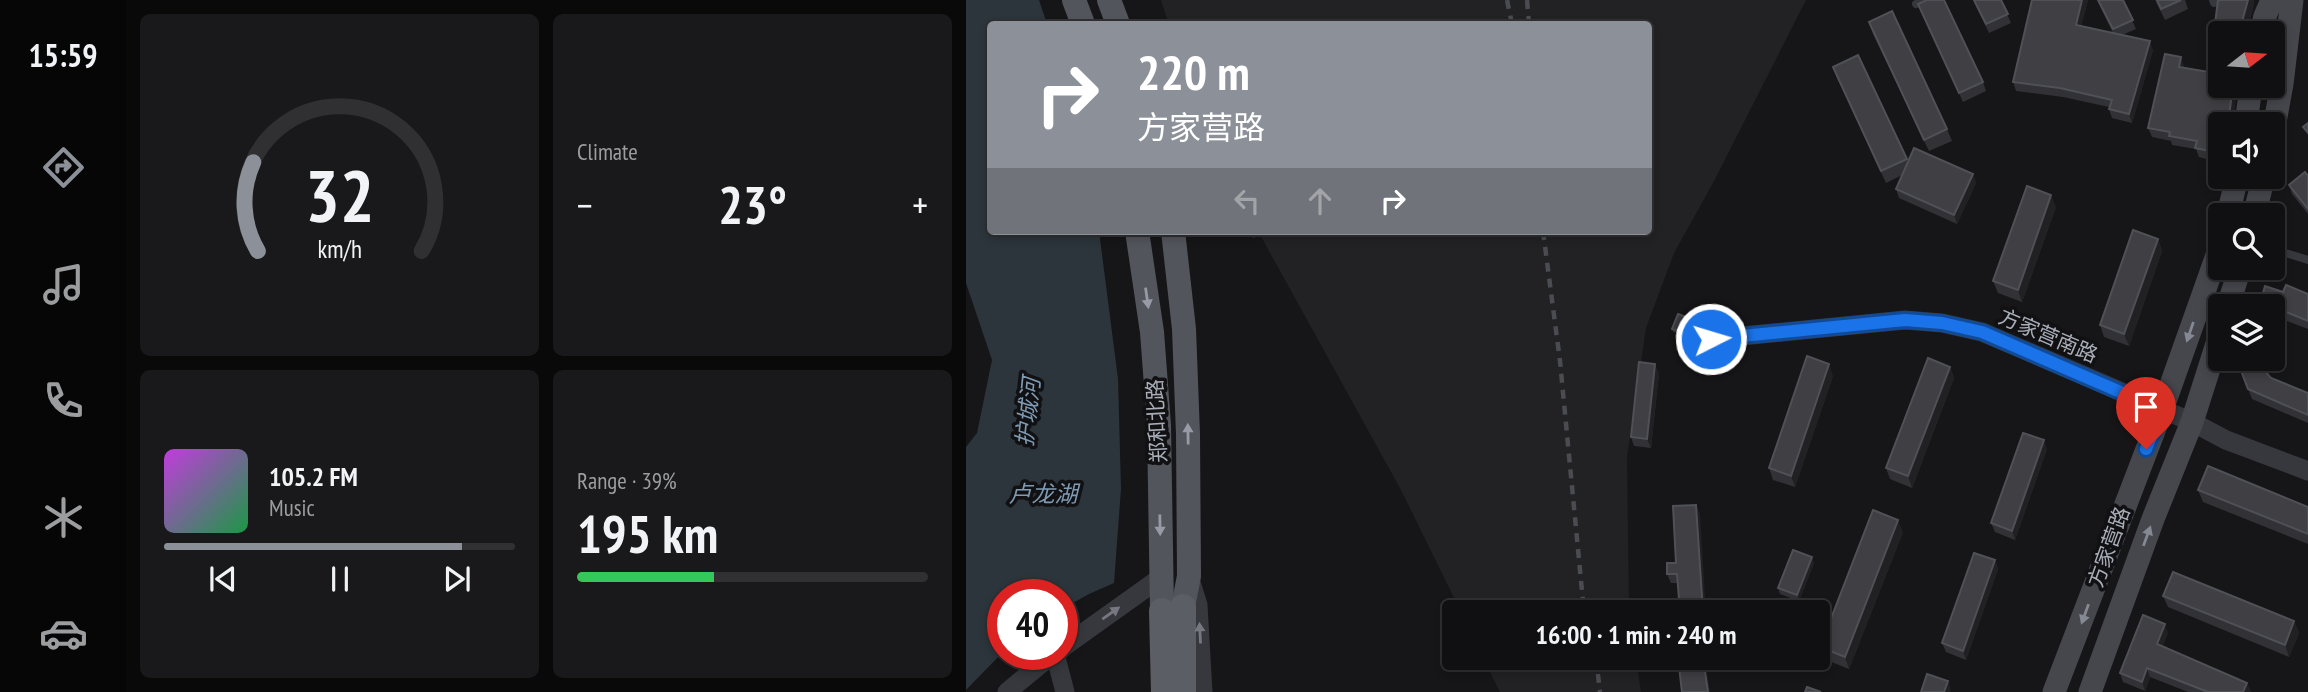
<!DOCTYPE html>
<meta charset="utf-8">
<style>
:root{--surface:#101012;--page:#19191b;--text:#f1f3f6;--muted:#9c9d9f;--line:#303032;--accent:#8c9099}
body{margin:0;font-family:"PT Sans Narrow","Noto Sans SC",sans-serif;background:var(--page);color:var(--text);height:100vh;display:flex;flex-direction:column;font-size:26px;white-space:nowrap}
*{box-sizing:border-box;margin:0}
p{font-size:23px;color:var(--muted)}
.icon{flex:none;width:38px;height:38px;fill:none;stroke:currentColor;stroke-width:2;stroke-linecap:round;stroke-linejoin:round}
.map{position:relative;flex:1;overflow:hidden}
.side{display:flex;flex-direction:column;gap:14px;padding:14px;background:#09090a;width:840px}
.side>*{flex:none}
.guide{position:absolute;left:21px;top:21px;width:665px;height:214px;border-radius:7px;box-shadow:0 4px 10px #0003,0 0 0 2px var(--line);background:#8c9099;color:#fff;overflow:hidden}
.needle{width:46px;rotate:73deg}
.controls{position:absolute;left:1242px;top:21px;display:grid;gap:14px}
.controls a{display:grid;place-items:center;width:77px;height:77px;border-radius:7px;background:var(--surface);box-shadow:0 4px 10px #0003,0 0 0 2px var(--line);font-size:35px}
.speed{position:absolute;left:21px;top:579px;display:flex;gap:14px;font-size:35px;font-weight:700;text-align:center}
.speed>*{display:grid;place-content:center;width:91px;height:91px;border-radius:50%;background:var(--surface);box-shadow:0 4px 10px #0003,0 0 0 2px var(--line);line-height:1}
.speed .limit{border:10px solid #d22;background:#fff;color:#111}
.pin{position:absolute;display:grid;place-items:center;width:60px;height:60px;color:#fff;margin:-72px -30px;border-radius:50% 50% 50% 0;rotate:-45deg;box-shadow:0 0 7px #0007}
.pin .icon{rotate:45deg}
.me{position:absolute;width:77px;margin:-38px;rotate:85deg;stroke-linejoin:round;filter:drop-shadow(0 0 5px #0008)}
.turn{display:flex;align-items:center;gap:24px;height:147px;padding:0 35px;font-size:32px}
.turn .icon{width:91px;height:91px;stroke-width:2.5}
.turn b{display:block;font-size:49px;line-height:60px}
.lanes{display:flex;align-items:center;height:66px;padding:0 35px;background:#0003;justify-content:center;gap:35px;direction:ltr}
.lanes .off{opacity:.35}
.big{font-size:52px;font-weight:700;line-height:1.1}
.side .card{flex:1;display:flex;flex-direction:column;justify-content:center;gap:10px;min-width:0;padding:0 24px;border-radius:10px;background:var(--page)}
.side .dial{align-items:center;gap:0}
.dial svg{height:182px;overflow:visible;fill:none;stroke:var(--line);stroke-width:7;stroke-linecap:round;text-anchor:middle}
.dial text{fill:var(--text);stroke:none}
.song{display:flex;align-items:center;gap:21px}
.cover{width:84px;height:84px;border-radius:10px;background:linear-gradient(135deg,hsl(290 70% 55%),hsl(140 70% 35%))}
.played{height:7px;border-radius:4px;background:linear-gradient(90deg,var(--accent) 85%,var(--line) 85%)}
.keys{display:flex;justify-content:space-around;direction:ltr}
.heat{display:flex;justify-content:space-between;align-items:center;font-size:38px;direction:ltr}
.charge{height:10px;border-radius:5px;background:linear-gradient(90deg,#34c759 39%,var(--line) 0)}
.side .tiles{flex:1;display:grid;gap:14px;grid-template-columns:repeat(2,1fr)}
.trip{position:absolute;left:476px;top:600px;width:388px;height:70px;border-radius:7px;background:var(--surface);box-shadow:0 4px 10px #0003,0 0 0 2px var(--line);font-weight:700;line-height:70px;text-align:center}
main{display:flex;flex:1;min-height:0}
.tab-bar{display:flex;flex-direction:column;width:126px;justify-content:space-around;align-items:center;background:#060607;color:var(--muted)}
.tab-bar .icon{width:49px;height:49px}
.tab-bar .current{color:var(--accent)}
.tab-bar b{font-size:32px;color:var(--text)}
.map>svg:first-child{display:block}
.built{fill:#222225}
.water{fill:#2c353c}
.lines{fill:none;stroke-linecap:round;stroke-linejoin:round}
.service{stroke:#37383d;stroke-width:8}
.tertiary{stroke:#37383d;stroke-width:19}
.secondary{stroke:#45474d;stroke-width:23}
.primary{stroke:#53555c;stroke-width:24}
.trunk{stroke:#5b5e65;stroke-width:26}
.rail{stroke:#4a4c52;stroke-width:4.5;stroke-dasharray:9 7;stroke-linecap:butt}
.wall{fill:#323236}
.shaded-wall{fill:#212124}
.building{fill:#3f3f44;stroke:#4f5156;stroke-width:2}
.oneway{fill:#979ba6}
.oneway2{fill:#858993}
.oneway3{fill:#757881}
.route-casing{stroke:#114b97;stroke-width:18}
.route{stroke:#1a73e8;stroke-width:12}
.labels{text-anchor:middle;stroke-width:7;stroke-linejoin:round;paint-order:stroke}
.street-label{font-size:21px;fill:#a8adb8;stroke:#111113}
.water-label{font-size:23px;font-style:italic;fill:#7f9bb3;stroke:#111113}
</style>
<main>
<nav class="tab-bar">
<b>15:59</b>
<svg class="icon current" aria-label="directions" viewBox="0 0 24 24"><path d="M12 3l9 9-9 9-9-9zM9 14v-3h6M13 9l2 2-2 2"/></svg>
<svg class="icon" aria-label="music" viewBox="0 0 24 24"><path d="M9 18V5l10-2v13"/><circle cx="6" cy="18" r="3"/><circle cx="16" cy="16" r="3"/></svg>
<svg class="icon" aria-label="phone" viewBox="0 0 24 24"><path d="M5 4h4l2 5-3 2q2 4 5 5l2-3 5 2v4C11 20 4 13 5 4z"/></svg>
<svg class="icon" aria-label="climate" viewBox="0 0 24 24"><path d="M12 3v18M4 7l16 10M4 17L20 7"/></svg>
<svg class="icon" aria-label="car" viewBox="0 0 24 24"><path d="M5 17H2v-5l4-1 3-4h7l3 4 3 1v5h-3M9 17h6M6 11h13"/><circle cx="7" cy="17" r="2"/><circle cx="17" cy="17" r="2"/></svg>
</nav>
<section class="side">
<div class="tiles">
<div class="card dial"><svg viewBox="0 0 100 80">
<path d="M14 69A42 42 0 1 1 86 69"/>
<path d="M14 69A42 42 0 0 1 12 30" stroke="#8c9099"/>
<text x="50" y="56" font-size="32" font-weight="700">32</text>
<text x="50" y="72" font-size="11">km/h</text>
</svg></div>
<div class="card"><p>Climate</p>
<div class="heat"><a>−</a><b class="big">23°</b><a>+</a></div>
</div>
<div class="card">
<div class="song"><i class="cover"></i><div><b>105.2 FM</b><p>Music</p></div></div>
<div class="played"></div>
<div class="keys"><svg class="icon" aria-label="previous" viewBox="0 0 24 24"><path d="M18 5L8 12l10 7zM5 5v14"/></svg><svg class="icon" aria-label="pause" viewBox="0 0 24 24"><path d="M8 5v14M16 5v14"/></svg><svg class="icon" aria-label="next" viewBox="0 0 24 24"><path d="M6 5l10 7-10 7zM19 5v14"/></svg></div>
</div>
<div class="card"><p>Range · 39%</p><b class="big">195 km</b><div class="charge"></div></div>
</div>
</section>
<div class="map">
<svg width="1342" height="692" viewBox="0 0 1342 692">
<rect width="100%" height="100%" fill="#161618"/>
<g class="built">
<path d="M195,0H840L747,183L708,253L680,328L661,457L663,612H495L435,490L292,231H682V24H203Z"/>
<path d="M517,658H670L675,692H534Z"/>
</g>
<path class="water" d="M0,0H73L81,24H24V231H133L152,379L155,489L148,583L123,594L96,609V595H37V652L0,690V447L11,433L26,360L0,283Z"/>
<g class="lines">
<g class="service">
<path d="M1247,0L1248,3"/>
<path d="M950,4L959,0"/>
<path d="M1307,249L1342,260"/>
</g>
<g class="tertiary">
<path d="M745,339L939,320L976,323L1016,332L1226,422L1260,440L1342,471"/>
<path d="M223,576L232,605L237,692"/>
<path d="M96,648L194,578"/>
<path d="M89,654L99,692"/>
<path d="M41,692L87,654"/>
</g>
<g class="secondary">
<path d="M1295,33L1299,16L1306,0"/>
<path d="M1280,124L1285,86"/>
<path d="M1307,133L1316,84L1326,0"/>
<path d="M1262,215L1271,177"/>
<path d="M1288,215L1298,177"/>
<path d="M1262,306L1274,268"/>
<path d="M1088,692L1196,410L1255,244"/>
<path d="M1124,692L1187,519L1226,422L1255,331"/>
</g>
<g class="primary">
<path d="M108,0L117,24"/>
<path d="M143,0L152,24"/>
<path d="M171,231L186,332L193,425L196,611"/>
<path d="M207,231L218,329L222,434L223,576L217,607"/>
</g>
<g class="trunk">
<path d="M217,607V692"/>
<path d="M196,611L198,692"/>
</g>
<g class="rail">
<path d="M541,0L546,24"/>
<path d="M561,0L563,24"/>
<path d="M577,231L594,361L618,612"/>
<path d="M630,658L634,692"/>
</g>
</g>
<g class="wall">
<path d="M1007,0H1035L1045,23L1023,33Z"/>
<path d="M1066,0H1122L1115,26L1147,33L1131,0H1157L1170,29L1156,35L1187,50L1166,123L1146,118L1143,109V107L1097,97L1050,91L1047,82Z"/>
<path d="M1189,0H1219L1222,9L1199,20Z"/>
<path d="M1252,0H1288L1287,9L1281,30L1282,33H1255V52L1252,51L1247,40Z"/>
<path d="M952,4L1017,82L1020,91L997,102Z"/>
<path d="M903,22L981,129L986,141L963,151L907,34Z"/>
<path d="M892,55L942,162L1007,174L1010,183L991,224L933,198L930,189L936,175L920,183L871,78L867,67Z"/>
<path d="M1218,66V67L1255,86H1271L1267,124H1255V166L1246,165L1244,160L1233,157L1230,149L1206,145L1205,141L1186,137L1182,128Z"/>
<path d="M1342,176V214L1326,194L1323,185Z"/>
<path d="M1090,207L1056,302L1032,293L1027,281Z"/>
<path d="M284,231H306L287,238Z"/>
<path d="M1192,239L1196,251L1163,346L1138,337L1134,325Z"/>
<path d="M1317,292L1342,294V329L1321,321L1307,357V306Z"/>
<path d="M724,321L719,336L707,332L706,329Z"/>
<path d="M1276,359H1307L1301,373L1305,378L1342,393V423L1286,399L1274,368Z"/>
<path d="M984,367L988,378L946,488L924,479L920,468Z"/>
<path d="M693,373L685,448L668,446L665,437Z"/>
<path d="M867,376L829,487L807,480L803,468Z"/>
<path d="M1081,449L1049,540L1029,532L1025,523Z"/>
<path d="M1232,490L1342,507V544L1237,502Z"/>
<path d="M734,514L712,583H705L701,574L710,563Z"/>
<path d="M937,532L883,669L858,659L854,647Z"/>
<path d="M1029,560L1032,569L1000,660L980,652L976,643Z"/>
<path d="M848,563L833,601L814,594L812,588Z"/>
<path d="M1197,596L1328,621L1333,633L1323,657L1202,607Z"/>
<path d="M1202,633L1196,647L1281,683L1285,692H1222L1184,677L1179,691L1157,682L1154,673Z"/>
</g>
<g class="shaded-wall">
<path d="M1116,0H1122L1113,34L1110,25Z"/>
<path d="M1282,0H1288L1287,9L1281,30L1282,33H1279L1277,18Z"/>
<path d="M1184,41L1187,50L1166,123L1163,114Z"/>
<path d="M1215,57L1218,66L1216,76L1213,67Z"/>
<path d="M1267,86H1271L1267,124H1262Z"/>
<path d="M1007,174L1010,183L991,224L988,215Z"/>
<path d="M1085,195L1090,207L1056,302L1052,290Z"/>
<path d="M1192,239L1196,251L1163,346L1158,334Z"/>
<path d="M1318,311L1321,321L1307,357V338Z"/>
<path d="M723,318L724,321L719,336L718,333Z"/>
<path d="M1299,359H1307L1299,378L1296,368Z"/>
<path d="M689,364L693,373L685,448L681,439Z"/>
<path d="M863,364L867,376L829,487L825,476Z"/>
<path d="M984,367L988,378L946,488L942,476Z"/>
<path d="M1078,440L1081,449L1049,540L1046,531Z"/>
<path d="M730,505L734,514L740,612H737Z"/>
<path d="M932,520L937,532L883,669L879,657Z"/>
<path d="M846,557L848,563L833,601L831,595Z"/>
<path d="M1029,560L1032,569L1000,660L997,651Z"/>
<path d="M1328,621L1333,633L1323,657L1319,645Z"/>
<path d="M1199,624L1202,633L1194,653L1191,644Z"/>
<path d="M737,658H739L744,692H742Z"/>
<path d="M1181,668L1184,677L1179,691L1176,682Z"/>
<path d="M982,681L985,690L984,692H978Z"/>
<path d="M1281,683L1285,692H1277Z"/>
</g>
<g class="building">
<path d="M961,0H978L1017,82L993,93L952,4Z"/>
<path d="M1008,0H1035L1042,14L1020,24Z"/>
<path d="M1066,0H1116L1110,25L1184,41L1163,114L1143,109L1146,100L1094,88L1047,82Z"/>
<path d="M1132,0H1157L1167,20L1147,29Z"/>
<path d="M1191,0H1215L1195,9Z"/>
<path d="M1252,0H1282L1277,18L1279,29V33H1255V41L1247,40Z"/>
<path d="M926,11L981,129L958,140L903,22Z"/>
<path d="M1199,54L1215,57L1213,67L1255,74V86H1267L1262,124H1255V158L1243,156L1244,151L1229,148L1231,141L1203,136L1204,132L1182,128Z"/>
<path d="M892,55L941,159L915,171L867,67Z"/>
<path d="M1342,123V133L1337,127Z"/>
<path d="M948,148L1007,174L988,215L930,189Z"/>
<path d="M1339,172L1342,176V209L1323,185Z"/>
<path d="M1061,186L1085,195L1052,290L1027,281Z"/>
<path d="M1167,230L1192,239L1158,334L1134,325Z"/>
<path d="M1320,285L1342,294V321L1318,311L1307,338V306H1293L1299,286L1317,292Z"/>
<path d="M712,314L723,318L718,333L706,329Z"/>
<path d="M841,356L863,364L825,476L803,468Z"/>
<path d="M962,358L984,367L942,476L920,468Z"/>
<path d="M1276,359H1299L1296,368L1305,378L1342,393V415L1282,389L1274,368Z"/>
<path d="M673,362L689,364L681,439L665,437Z"/>
<path d="M1057,433L1078,440L1046,531L1025,523Z"/>
<path d="M1242,466L1342,507V534L1232,490Z"/>
<path d="M730,505L737,612H714L711,574H701V563H710L707,506Z"/>
<path d="M907,510L932,520L879,657L854,647Z"/>
<path d="M827,550L846,557L831,595L812,588Z"/>
<path d="M1008,553L1029,560L997,651L976,643Z"/>
<path d="M1207,572L1328,621L1319,645L1197,596Z"/>
<path d="M1177,615L1199,624L1191,644L1281,683L1277,692H1242L1181,668L1176,682L1154,673Z"/>
<path d="M712,658H737L742,692H716Z"/>
<path d="M961,674L982,681L978,692H955Z"/>
<path d="M841,687L855,692H839Z"/>
</g>
<defs><path id="oneway-solid" d="M-6-.8H1V-3.2L6.5 0L1 3.2V.8H-6Z" transform="scale(1.75)"/></defs>
<g class="oneway">
<use href="#oneway-solid" transform="translate(181 298) rotate(82)"/>
<use href="#oneway-solid" transform="translate(222 434) rotate(-91)"/>
<use href="#oneway-solid" transform="translate(194 525) rotate(89)"/>
</g>
<g class="oneway2">
<use href="#oneway-solid" transform="translate(1224 332) rotate(109)"/>
<use href="#oneway-solid" transform="translate(1181 536) rotate(-70)"/>
<use href="#oneway-solid" transform="translate(1119 614) rotate(110)"/>
</g>
<g class="oneway3">
<use href="#oneway-solid" transform="translate(145 613) rotate(-35)"/>
<use href="#oneway-solid" transform="translate(234 633) rotate(-93)"/>
</g>
<g class="lines">
<g class="route-casing">
<path id="route" d="M745,339L939,320L976,323L1016,332L1196,410L1180,449"/>
</g>
<use href="#route" class="route"/>
</g>
<g class="labels">
<g class="street-label">
<text transform="translate(1082 336) rotate(23)" y="7">方家营南路</text>
<text transform="translate(191 421) rotate(-93)" y="7">郑和北路</text>
<text transform="translate(1143 547) rotate(-70)" y="7">方家营路</text>
</g>
<g class="water-label">
<text transform="translate(62 412) rotate(-84)" y="8">护城河</text>
<text x="77" y="502">卢龙湖</text>
</g>
</g>
</svg>
<div class="controls">
<a><svg class="needle" viewBox="-14 -14 28 28"><path d="M0-13l5 13h-10z" fill="#e53935"/><path d="M0 13l5-13h-10z" fill="#9c9d9f"/></svg></a>
<a><svg class="icon" aria-label="sound" viewBox="0 0 24 24"><path d="M4 9h4l5-4v14l-5-4H4zM17 9q2 3 0 6"/></svg></a>
<a><svg class="icon" aria-label="search" viewBox="0 0 24 24"><circle cx="10" cy="10" r="6"/><path d="M15 15l6 6"/></svg></a>
<a><svg class="icon" aria-label="layers" viewBox="0 0 24 24"><path d="M12 4l9 5-9 5-9-5zM3 14l9 5 9-5"/></svg></a>
</div>
<div class="speed"><div class="limit">40</div></div>
<div class="pin" style="left:1180px;top:449px;background:#d93025"><svg class="icon" aria-label="arrive" viewBox="0 0 24 24"><path d="M6 21V4h12l-3 4 3 4H6"/></svg></div>
<svg class="me" style="left:745px;top:339px" viewBox="-20 -20 40 40"><circle r="17" fill="#1a73e8" stroke="#fff" stroke-width="3"/><path d="M0-11L8 9 0 5-8 9z" fill="#fff"/></svg>
<div class="trip">16:00 · 1 min · 240 m</div>
<div class="guide">
<div class="turn"><svg class="icon" aria-label="right" viewBox="0 0 24 24"><path d="M7 20v-9h11M14 6l5 5-5 5"/></svg><div><b>220 m</b>方家营路</div></div>
<div class="lanes"><svg class="icon off" aria-label="left" viewBox="0 0 24 24"><path d="M17 20v-9H6M10 6l-5 5 5 5"/></svg><svg class="icon off" aria-label="ahead" viewBox="0 0 24 24"><path d="M12 20V5M6 11l6-6 6 6"/></svg><svg class="icon" aria-label="right" viewBox="0 0 24 24"><path d="M7 20v-9h11M14 6l5 5-5 5"/></svg></div>
</div>
</div>
</main>
